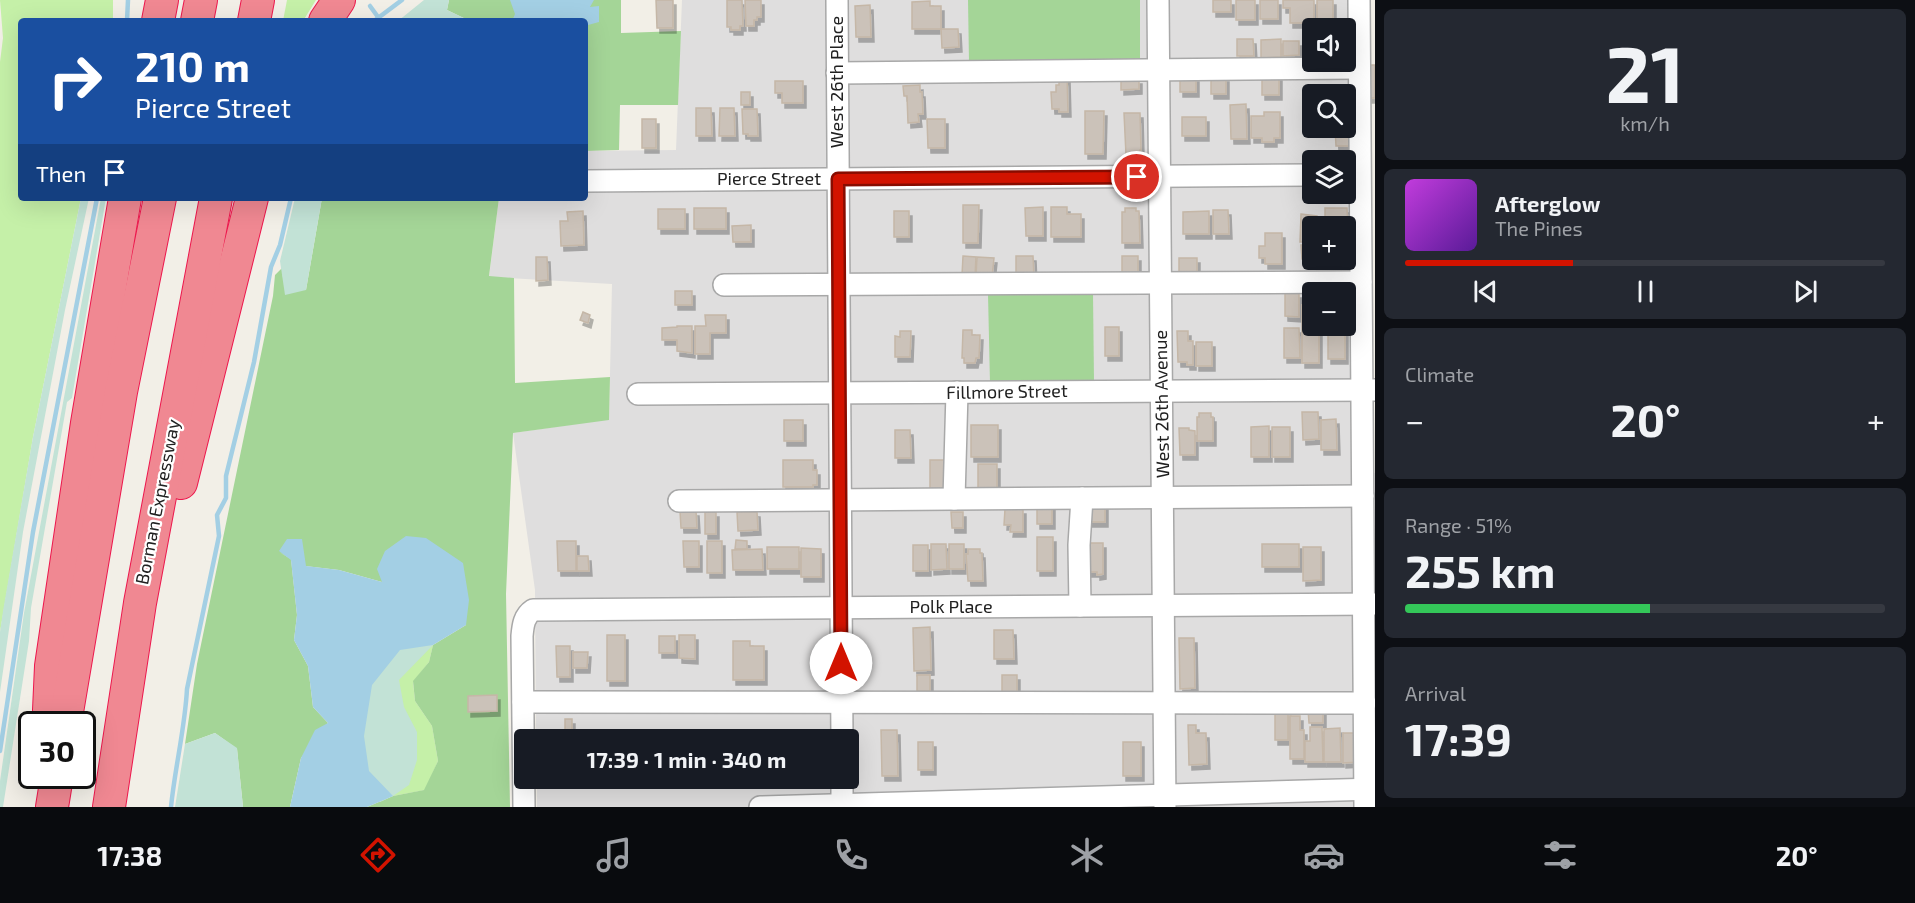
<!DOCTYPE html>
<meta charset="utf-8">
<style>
:root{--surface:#171b24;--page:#242831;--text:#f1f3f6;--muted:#9ea1a6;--line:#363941;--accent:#d21300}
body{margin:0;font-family:"Exo 2",sans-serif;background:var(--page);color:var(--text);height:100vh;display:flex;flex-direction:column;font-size:22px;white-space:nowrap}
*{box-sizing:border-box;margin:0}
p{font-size:20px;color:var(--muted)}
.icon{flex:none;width:33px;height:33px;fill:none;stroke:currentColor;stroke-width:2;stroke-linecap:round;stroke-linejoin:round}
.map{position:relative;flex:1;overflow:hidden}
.details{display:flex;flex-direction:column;gap:9px;padding:9px;background:#0d0f14;width:540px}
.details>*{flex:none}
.guide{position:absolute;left:18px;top:18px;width:570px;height:183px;border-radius:6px;box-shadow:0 6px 24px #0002;background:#1a4fa0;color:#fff;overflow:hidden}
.controls{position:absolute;left:1302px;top:18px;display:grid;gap:12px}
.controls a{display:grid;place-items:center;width:54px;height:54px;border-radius:6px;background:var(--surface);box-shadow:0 6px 24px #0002;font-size:30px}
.speed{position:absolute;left:18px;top:711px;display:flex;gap:12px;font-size:30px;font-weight:700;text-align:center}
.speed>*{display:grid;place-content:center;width:78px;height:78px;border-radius:50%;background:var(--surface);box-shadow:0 6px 24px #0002;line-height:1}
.speed .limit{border:3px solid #111;border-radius:9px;background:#fff;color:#111}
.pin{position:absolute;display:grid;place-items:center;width:51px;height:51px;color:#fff;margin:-26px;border:3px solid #fff;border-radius:50%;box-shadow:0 2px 6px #0007}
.me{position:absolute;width:66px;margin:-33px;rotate:0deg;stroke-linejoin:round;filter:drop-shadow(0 0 4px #0008)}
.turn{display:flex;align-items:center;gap:21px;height:126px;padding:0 18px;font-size:27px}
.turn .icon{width:78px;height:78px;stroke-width:2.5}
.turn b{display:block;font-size:42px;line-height:51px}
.then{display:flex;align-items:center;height:57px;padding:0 18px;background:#0003;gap:12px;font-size:22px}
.big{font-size:45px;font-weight:700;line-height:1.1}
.details .card{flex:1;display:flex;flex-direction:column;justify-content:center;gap:9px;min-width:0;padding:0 21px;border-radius:9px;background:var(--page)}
.details .dial{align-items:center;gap:0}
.dial b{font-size:78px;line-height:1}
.song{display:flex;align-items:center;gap:18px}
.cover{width:72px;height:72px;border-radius:9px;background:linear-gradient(135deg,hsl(290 70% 55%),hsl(270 70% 35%))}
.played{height:6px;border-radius:3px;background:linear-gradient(90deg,var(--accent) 35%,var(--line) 35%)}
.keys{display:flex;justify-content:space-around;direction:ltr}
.heat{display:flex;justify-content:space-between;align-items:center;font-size:33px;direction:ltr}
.charge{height:9px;border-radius:4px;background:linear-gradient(90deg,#34c759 51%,var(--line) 0)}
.trip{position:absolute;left:514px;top:729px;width:345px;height:60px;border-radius:6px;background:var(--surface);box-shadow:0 6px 24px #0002;font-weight:700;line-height:60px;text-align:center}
.menu{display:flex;height:96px;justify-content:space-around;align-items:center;background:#090b0e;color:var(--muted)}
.menu .icon{width:42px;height:42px}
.menu .selected{color:var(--accent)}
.menu b{font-size:27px;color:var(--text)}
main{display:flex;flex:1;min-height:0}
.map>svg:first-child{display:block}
.residential{fill:#dfdede;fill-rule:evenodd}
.grass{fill:#c5f0a8}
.forest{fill:#a4d597}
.wetland{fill:#c2e2d6}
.water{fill:#a3cfe4}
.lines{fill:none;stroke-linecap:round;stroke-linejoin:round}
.stream{stroke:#a3cfe4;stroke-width:4.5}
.building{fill:#cbc2b9;stroke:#c5b7a7;stroke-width:1.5;filter:url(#shadow)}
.minor-casing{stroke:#a8a8a8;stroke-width:24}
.highway-casing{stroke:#ed174d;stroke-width:34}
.minor{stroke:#fff;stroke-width:21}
.highway{stroke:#f08892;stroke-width:32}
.route-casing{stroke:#880c00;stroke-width:15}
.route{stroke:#d21300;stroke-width:10}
.labels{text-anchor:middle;stroke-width:4.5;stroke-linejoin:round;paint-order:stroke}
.street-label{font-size:18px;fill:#212121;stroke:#fff}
</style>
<main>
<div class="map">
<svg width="1375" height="807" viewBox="0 0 1375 807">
<defs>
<filter id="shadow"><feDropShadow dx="3" dy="5" stdDeviation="0" flood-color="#0004"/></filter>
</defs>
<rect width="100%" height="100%" fill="#f2efe7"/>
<path class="residential" d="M682,0H1351L1356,473H1375V772L1360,807H537V779L849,778V740L536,739L535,590L513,433L609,419L612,284L489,277L499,198H585V151L676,150ZM1312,28H1346V62H1312ZM1312,94H1346V128H1312ZM1312,160H1346V194H1312ZM1312,226H1346V260H1312ZM1312,292H1346V326H1312Z"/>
<g class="grass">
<path d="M0,0H113V21H21V198H81L33,437L0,632V62L3,38Z"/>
<path d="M287,0H316L303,21H283Z"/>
<path d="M433,645L429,662L413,682L415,701L432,726L438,761L425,790L393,796L369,771L400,650Z"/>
</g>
<g class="forest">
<path d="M449,0H621V33L681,31L678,105H620L619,150L585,151V21H470L447,10Z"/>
<path d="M968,0H1140V60L969,62Z"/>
<path d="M322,198H499L489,276L514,278L515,383L610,377L609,420L513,433L506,594L510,807H367L393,796L424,790L438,761L432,726L415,701L413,681L429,662L433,645L466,625L382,582L339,570L305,566L279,552L291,559L297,615L294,640L308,666L313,707L328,723L301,758L290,807H243L237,749L215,733L185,744L197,664L273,296L275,275L282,268L283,278L306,290Z"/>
<path d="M1093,293L1094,382L990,384L988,294Z"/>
</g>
<g class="wetland">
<path d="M424,0H449L447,10L470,21H398Z"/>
<path d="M81,198H89L65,310L23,532L0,692V632L3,611L33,437Z"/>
<path d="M101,198H106L72,398L67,402L31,608L29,641L3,807H0V781L24,613Z"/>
<path d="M295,198H322L306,290L285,295L280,261Z"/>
<path d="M426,635L433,645L399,680L404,707L417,732V760L409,785L393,796L380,802L354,758L348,655Z"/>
<path d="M215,733L237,748L243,807H175L185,744Z"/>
</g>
<g class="water">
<path d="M510,0H594L590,7L599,6V22L588,25L586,39L585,21H512L515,14Z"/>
<path d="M406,536L426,538L463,563L469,600L466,625L433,645L400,650L372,685L364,736L369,771L393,796L367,807H290L301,758L315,730L328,723L313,707L308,666L294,640L297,615L291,560L279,551L287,539H302L306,566L339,570L382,582L377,569L385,551Z"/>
</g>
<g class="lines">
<g class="stream">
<path d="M370,6L378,17"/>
<path d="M127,21L128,0"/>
<path d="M374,21L402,0"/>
<path d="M0,751L33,532L97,198"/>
<path d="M171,807C175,767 185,728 187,689L219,536L217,515L226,498V476L254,362L271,267L280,245L291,198"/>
</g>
</g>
<g class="building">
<path d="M656,0H673V28H657Z"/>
<path d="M727,0H742L743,26H740V30H731V27H727Z"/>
<path d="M745,0H761V17H757V20H754V26H746Z"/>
<rect x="1213" y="0" width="18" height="12"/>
<rect x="1236" y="0" width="19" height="20"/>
<rect x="1260" y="0" width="18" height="19"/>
<path d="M1283,0H1314V23H1290V8H1283Z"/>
<rect x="1317" y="0" width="16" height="25"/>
<path d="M930,1V6H941V29H912V2Z"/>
<path d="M870,5L871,37H856L855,6Z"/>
<path d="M941,29H958L959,47L942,48Z"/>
<path d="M1237,39H1253L1254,56H1237Z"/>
<path d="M1281,39V57L1261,58V40Z"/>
<path d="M1283,41H1299V55L1283,56Z"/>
<rect x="1369" y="65" width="6" height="33"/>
<path d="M1059,76H1067L1068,112H1059V109H1052L1051,92H1056V85H1059Z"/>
<rect x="1262" y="76" width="17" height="19"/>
<rect x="1180" y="77" width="16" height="15"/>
<rect x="1211" y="77" width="15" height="17"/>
<path d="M1121,79H1139V89L1121,90Z"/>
<path d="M775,81H803V103H782V93H775Z"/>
<path d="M920,85V92H922L923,114H918L919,122L908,123L907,96H904L903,86Z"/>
<rect x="741" y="92" width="9" height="13"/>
<path d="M1346,103H1352L1353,146H1336L1335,128H1346Z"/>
<path d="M1246,104L1247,139H1231L1230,105Z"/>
<path d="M696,108H711L712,136H696Z"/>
<path d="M720,108H734L735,136H719Z"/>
<path d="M742,109H757L758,136H748V134H743Z"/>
<path d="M1085,111H1104L1103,154H1085Z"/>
<path d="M1264,112H1280V138H1274V142H1262V138H1251V116H1264Z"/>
<path d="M1124,113H1140L1141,150H1140V155H1126Z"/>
<rect x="1182" y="117" width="24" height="19"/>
<rect x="642" y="119" width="14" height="29"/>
<path d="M927,119H945V148H928Z"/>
<path d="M963,205H979L978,243H963Z"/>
<path d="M1043,207V236H1026L1025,208Z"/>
<path d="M1051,207H1067V214H1081V237H1051Z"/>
<rect x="694" y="208" width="32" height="21"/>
<path d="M1125,208H1136V211H1139L1140,243H1122V212H1125Z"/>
<path d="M1325,208H1347L1348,230H1346V226H1325Z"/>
<rect x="658" y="209" width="27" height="20"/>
<path d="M1213,210H1228L1229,234H1213Z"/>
<path d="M583,211L584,245L561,246L560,221H568L567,212Z"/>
<rect x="894" y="211" width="15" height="26"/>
<path d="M1209,211V234H1183V212Z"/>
<path d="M1301,214L1317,216V226H1312V242H1300Z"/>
<path d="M751,225V242H733L732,226Z"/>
<path d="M1265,233H1282V264H1265V258H1259V246H1265Z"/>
<path d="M1301,245H1312V259H1302Z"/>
<path d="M963,256L976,257L975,276L962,275Z"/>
<path d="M1016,256H1033L1034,278H1016Z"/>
<rect x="1122" y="256" width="16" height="19"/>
<path d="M536,257H547L548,280L536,281Z"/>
<path d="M977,257L994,258L992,277L976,276Z"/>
<rect x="1179" y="258" width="18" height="16"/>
<path d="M1351,289V306H1346V292Z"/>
<rect x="675" y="291" width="17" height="14"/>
<path d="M1285,293H1299V317L1285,316Z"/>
<path d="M1302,305H1312V326H1319V363H1302Z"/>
<path d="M583,312L590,315L588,323L580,320Z"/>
<path d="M705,315H726V333H710V354H695V326H706Z"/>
<path d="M677,326H692V353L677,351V340H662V328L677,327Z"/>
<rect x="1328" y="326" width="17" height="33"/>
<rect x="1105" y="327" width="14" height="29"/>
<path d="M1284,328H1299L1300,358H1284Z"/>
<path d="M963,330H972V335H980L979,358H976L975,363H964V358H962Z"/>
<path d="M900,331H911L910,357H895V336L900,337Z"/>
<path d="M1177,331H1188V341H1193V365H1187V362H1178Z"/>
<rect x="1196" y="342" width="16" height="24"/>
<path d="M1302,412H1318L1319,439L1303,440Z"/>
<path d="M1199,413H1211V417H1213V441H1197V417H1199Z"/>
<path d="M1336,419L1337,450H1321V420Z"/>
<rect x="784" y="420" width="19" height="21"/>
<rect x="971" y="425" width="27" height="32"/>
<path d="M1269,426V457H1251V427Z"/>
<rect x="1272" y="427" width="18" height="30"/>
<path d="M1179,428H1189V430L1195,431V455H1180Z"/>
<path d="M895,430H910L911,458H895Z"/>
<path d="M783,460H813V470H817V485H813V487H783Z"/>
<rect x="930" y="460" width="17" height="31"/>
<rect x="978" y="464" width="19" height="25"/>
<rect x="1037" y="505" width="15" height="19"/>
<rect x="1086" y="505" width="19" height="17"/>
<path d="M1005,509H1023V532H1010L1011,525H1004Z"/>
<path d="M680,511H696L697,528H681Z"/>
<rect x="705" y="512" width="11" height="22"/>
<path d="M737,512H757L758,530L738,531Z"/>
<path d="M951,512H963V528H952Z"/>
<rect x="1037" y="537" width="16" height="34"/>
<path d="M736,540L747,541V549H735Z"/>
<path d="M557,541H576V571H558Z"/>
<path d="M683,541H699V567H684Z"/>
<rect x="707" y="541" width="15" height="32"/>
<path d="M1088,543H1103V574L1097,575V572H1088Z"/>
<path d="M931,544H946L947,569L931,570Z"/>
<rect x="949" y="544" width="15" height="25"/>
<rect x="1262" y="544" width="37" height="23"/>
<rect x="913" y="545" width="15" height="26"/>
<rect x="767" y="547" width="32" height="22"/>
<path d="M1303,547H1321V580L1303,581Z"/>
<path d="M801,548L821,549V577H801Z"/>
<path d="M762,549L763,570H733L732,550Z"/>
<path d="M968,549H980V553H982L983,581H968L966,554H968Z"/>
<path d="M577,556H588L589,571H577Z"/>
<path d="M930,627L931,670L914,671L913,628Z"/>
<path d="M994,630H1013L1014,659H994Z"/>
<rect x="607" y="635" width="18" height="46"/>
<path d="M679,635H695V659L679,658Z"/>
<rect x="659" y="636" width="16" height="17"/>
<path d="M1179,638H1194L1195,688L1180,689Z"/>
<path d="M733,641H750V646H764V680H733Z"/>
<path d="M556,646H570V677H557Z"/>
<path d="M573,652H588L587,668H573Z"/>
<rect x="917" y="675" width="13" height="16"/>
<rect x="1002" y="675" width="15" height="17"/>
<path d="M497,695V711L468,712V696Z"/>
<path d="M1308,709H1323V723H1309Z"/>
<rect x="1275" y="711" width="13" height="29"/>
<path d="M1290,716H1300V730H1304V759H1290Z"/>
<rect x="565" y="719" width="7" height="17"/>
<path d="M1188,725H1196V733H1206L1207,764L1189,765Z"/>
<path d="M1310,727H1322L1323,762H1305V741H1310Z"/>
<path d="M1340,728L1341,762H1324V729Z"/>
<path d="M881,730H897L898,776H882Z"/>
<path d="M1343,733H1359V762L1343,763Z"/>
<rect x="918" y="742" width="15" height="28"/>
<rect x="1123" y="742" width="18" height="34"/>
</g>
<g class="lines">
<g class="minor-casing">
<g id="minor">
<path d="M837,0L842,740"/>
<path d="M1158,0L1165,807"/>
<path d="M1359,0L1365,807"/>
<path d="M837,73L1359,68"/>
<path d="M585,181L1312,175"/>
<path d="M724,285L1361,282"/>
<path d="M638,394L1374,390"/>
<path d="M954,499L957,392"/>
<path d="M679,501L1363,496"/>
<path d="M1080,606L1079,545L1082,498"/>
<path d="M523,702L1365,703"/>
<path d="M842,778V807"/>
<path d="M524,807L522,636C523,625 524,616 533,610L1375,604"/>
<path d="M760,807L1375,789"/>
</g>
</g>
<g class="highway-casing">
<g id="highway">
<path d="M158,21L162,0"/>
<path d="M197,21L201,0"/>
<path d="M254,21L258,0"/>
<path d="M325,21L339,0"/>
<path d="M181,483L252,198"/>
<path d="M49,710L51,666L87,423L125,198"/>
<path d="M65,724L121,392L160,198"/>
<path d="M52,807L57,776"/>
<path d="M109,807L140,603L216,198"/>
</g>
</g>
<use href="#minor" class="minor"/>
<use href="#highway" class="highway"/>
</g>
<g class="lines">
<g class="route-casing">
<path id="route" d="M841,663L838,179L1137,177"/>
</g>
<use href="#route" class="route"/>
</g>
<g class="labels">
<g class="street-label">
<text transform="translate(837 82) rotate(-90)" y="6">West 26th Place</text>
<text x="769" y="185">Pierce Street</text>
<text transform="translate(1007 392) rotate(-1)" y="6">Fillmore Street</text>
<text transform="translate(1162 404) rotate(-91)" y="6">West 26th Avenue</text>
<text transform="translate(158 502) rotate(-79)" y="6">Borman Expressway</text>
<text x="951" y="613">Polk Place</text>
</g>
</g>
</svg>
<div class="controls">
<a><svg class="icon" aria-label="sound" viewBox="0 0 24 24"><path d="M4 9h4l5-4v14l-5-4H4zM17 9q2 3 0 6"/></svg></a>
<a><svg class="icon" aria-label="search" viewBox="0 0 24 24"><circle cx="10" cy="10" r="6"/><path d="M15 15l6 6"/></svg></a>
<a><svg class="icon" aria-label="layers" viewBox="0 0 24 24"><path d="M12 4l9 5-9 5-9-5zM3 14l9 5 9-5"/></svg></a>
<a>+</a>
<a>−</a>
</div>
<div class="speed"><div class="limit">30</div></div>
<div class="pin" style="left:1137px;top:177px;background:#d93025"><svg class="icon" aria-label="arrive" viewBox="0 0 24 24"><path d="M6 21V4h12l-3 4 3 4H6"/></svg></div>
<svg class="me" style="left:841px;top:663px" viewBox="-20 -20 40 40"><circle r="19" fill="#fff"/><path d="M0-13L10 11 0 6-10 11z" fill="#d21300"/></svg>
<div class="trip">17:39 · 1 min · 340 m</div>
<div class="guide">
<div class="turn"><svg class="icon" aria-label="right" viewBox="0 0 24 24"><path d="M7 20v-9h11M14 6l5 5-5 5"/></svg><div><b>210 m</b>Pierce Street</div></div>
<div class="then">Then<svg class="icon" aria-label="arrive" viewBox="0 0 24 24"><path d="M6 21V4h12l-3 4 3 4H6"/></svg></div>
</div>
</div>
<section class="details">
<div class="card dial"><b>21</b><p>km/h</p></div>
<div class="card">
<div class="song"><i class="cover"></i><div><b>Afterglow</b><p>The Pines</p></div></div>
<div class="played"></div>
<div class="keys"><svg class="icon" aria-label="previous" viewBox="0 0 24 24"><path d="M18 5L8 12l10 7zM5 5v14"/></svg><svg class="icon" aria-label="pause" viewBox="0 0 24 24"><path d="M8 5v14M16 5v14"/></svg><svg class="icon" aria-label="next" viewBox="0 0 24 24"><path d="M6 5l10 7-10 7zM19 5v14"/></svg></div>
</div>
<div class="card"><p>Climate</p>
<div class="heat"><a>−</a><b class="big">20°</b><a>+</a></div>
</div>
<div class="card"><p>Range · 51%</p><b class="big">255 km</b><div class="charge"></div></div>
<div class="card"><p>Arrival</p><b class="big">17:39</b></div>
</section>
</main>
<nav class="menu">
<b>17:38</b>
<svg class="icon selected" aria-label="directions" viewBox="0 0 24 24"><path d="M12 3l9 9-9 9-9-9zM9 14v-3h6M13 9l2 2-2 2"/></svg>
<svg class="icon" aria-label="music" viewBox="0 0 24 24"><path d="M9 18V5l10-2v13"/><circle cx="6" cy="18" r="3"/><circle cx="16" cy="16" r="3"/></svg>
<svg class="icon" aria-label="phone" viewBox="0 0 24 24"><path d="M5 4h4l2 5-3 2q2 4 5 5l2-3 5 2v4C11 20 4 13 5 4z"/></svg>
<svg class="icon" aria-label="climate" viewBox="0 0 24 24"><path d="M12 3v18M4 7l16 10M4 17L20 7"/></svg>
<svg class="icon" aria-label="car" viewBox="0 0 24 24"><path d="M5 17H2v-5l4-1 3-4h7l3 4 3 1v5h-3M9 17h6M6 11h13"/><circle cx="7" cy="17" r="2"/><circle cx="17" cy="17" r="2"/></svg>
<svg class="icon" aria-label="filters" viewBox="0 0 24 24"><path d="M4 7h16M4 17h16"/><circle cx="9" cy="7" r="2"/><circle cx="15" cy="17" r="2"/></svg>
<b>20°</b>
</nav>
